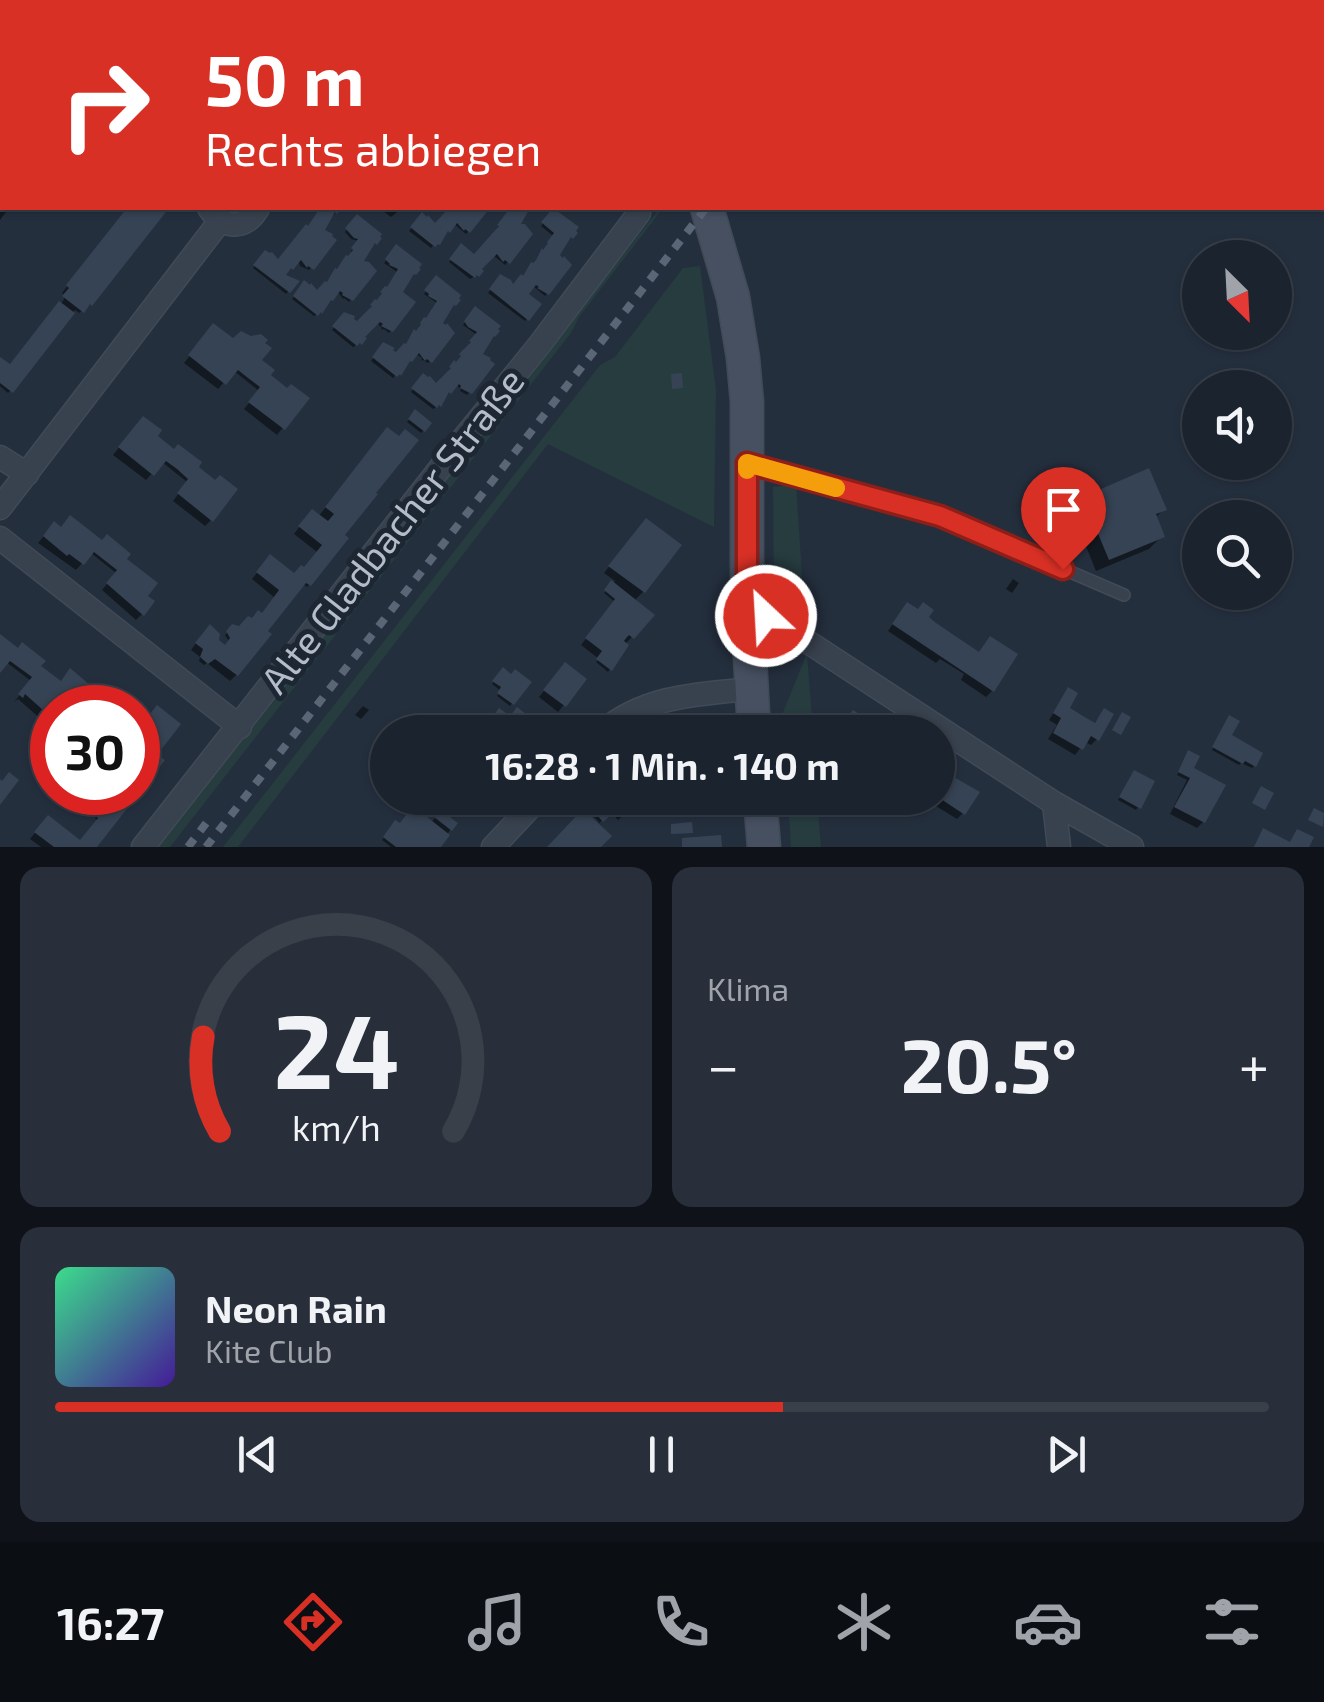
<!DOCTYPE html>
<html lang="de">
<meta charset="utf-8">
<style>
:root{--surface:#1b232e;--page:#282f3a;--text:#f1f3f6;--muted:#a0a4aa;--line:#39404a;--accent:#d93025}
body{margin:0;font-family:"Exo 2",sans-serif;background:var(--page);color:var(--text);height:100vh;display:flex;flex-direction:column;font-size:38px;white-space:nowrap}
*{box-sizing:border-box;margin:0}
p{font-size:32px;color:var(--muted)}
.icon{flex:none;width:55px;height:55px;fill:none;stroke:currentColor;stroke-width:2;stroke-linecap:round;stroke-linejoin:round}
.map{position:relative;height:847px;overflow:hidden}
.side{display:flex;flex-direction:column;gap:20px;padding:20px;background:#0f1319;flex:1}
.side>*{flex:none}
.top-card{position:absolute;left:0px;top:0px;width:1325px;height:210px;box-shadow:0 2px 8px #0004,0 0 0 2px var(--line);background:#d93025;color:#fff;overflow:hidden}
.needle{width:65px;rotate:156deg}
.buttons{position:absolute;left:1182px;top:240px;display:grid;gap:20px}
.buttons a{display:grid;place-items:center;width:110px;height:110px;border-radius:50%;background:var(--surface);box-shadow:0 2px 8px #0004,0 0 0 2px var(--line);font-size:50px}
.speed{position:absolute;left:30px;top:685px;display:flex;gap:20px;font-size:50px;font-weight:700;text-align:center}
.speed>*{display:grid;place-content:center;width:130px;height:130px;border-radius:50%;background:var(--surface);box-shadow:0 2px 8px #0004,0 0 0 2px var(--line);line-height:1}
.speed .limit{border:15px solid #d22;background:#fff;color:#111}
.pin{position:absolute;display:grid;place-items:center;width:85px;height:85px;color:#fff;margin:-102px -42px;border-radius:50% 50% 50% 0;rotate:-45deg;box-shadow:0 0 10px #0007}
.pin .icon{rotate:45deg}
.me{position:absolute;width:110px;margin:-55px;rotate:335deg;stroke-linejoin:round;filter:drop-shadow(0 0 8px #0008)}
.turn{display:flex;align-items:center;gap:35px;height:210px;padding:0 40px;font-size:45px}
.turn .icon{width:130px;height:130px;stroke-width:2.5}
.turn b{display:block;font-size:70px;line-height:85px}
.big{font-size:75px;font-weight:700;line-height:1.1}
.side .tile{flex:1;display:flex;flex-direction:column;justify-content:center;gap:15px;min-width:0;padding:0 35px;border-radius:20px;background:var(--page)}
.side .dial{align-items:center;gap:0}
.dial svg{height:260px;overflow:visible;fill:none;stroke:var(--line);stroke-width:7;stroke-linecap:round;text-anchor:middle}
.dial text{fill:var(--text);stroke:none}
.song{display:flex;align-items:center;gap:30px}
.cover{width:120px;height:120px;border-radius:15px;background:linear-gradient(135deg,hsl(150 70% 55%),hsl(260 70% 35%))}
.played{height:10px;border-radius:5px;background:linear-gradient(90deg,var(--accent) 60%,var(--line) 60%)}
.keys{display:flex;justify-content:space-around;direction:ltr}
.heat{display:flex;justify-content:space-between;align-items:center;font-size:55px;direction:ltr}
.side .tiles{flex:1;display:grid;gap:20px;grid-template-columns:1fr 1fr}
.tile:last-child{grid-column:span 2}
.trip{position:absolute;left:370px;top:715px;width:585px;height:100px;border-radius:50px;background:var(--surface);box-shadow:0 2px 8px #0004,0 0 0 2px var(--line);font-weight:700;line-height:100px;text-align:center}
.tab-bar{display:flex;height:160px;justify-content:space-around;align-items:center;background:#0b0e12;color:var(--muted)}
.tab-bar .icon{width:70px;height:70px}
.tab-bar .selected{color:var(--accent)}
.tab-bar b{font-size:45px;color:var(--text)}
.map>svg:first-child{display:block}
.green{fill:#263c3f}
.shadow{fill:#0007}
.building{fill:#364354}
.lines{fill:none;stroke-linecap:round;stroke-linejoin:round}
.lane-casing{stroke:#414a57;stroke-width:14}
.street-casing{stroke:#414a57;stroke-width:25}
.secondary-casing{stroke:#414a57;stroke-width:35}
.lane{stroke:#38414e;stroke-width:11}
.street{stroke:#38414e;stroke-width:22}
.secondary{stroke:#465061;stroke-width:32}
.rail{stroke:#5a6575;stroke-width:8;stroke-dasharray:10 10;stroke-linecap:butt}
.route-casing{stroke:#8d1f18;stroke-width:25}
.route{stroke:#d93025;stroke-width:18}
.slow{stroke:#f59e0b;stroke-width:18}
.labels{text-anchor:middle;stroke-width:10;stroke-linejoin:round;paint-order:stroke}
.street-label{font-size:38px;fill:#b4bcc9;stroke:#1d2633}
</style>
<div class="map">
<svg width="1324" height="847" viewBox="0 0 1324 847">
<rect width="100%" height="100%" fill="#242f3e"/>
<g class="green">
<path d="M660,208H663L579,317L571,333L170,847H158Z"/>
<path d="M700,266L716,390L714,527L548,444L238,847H223L600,365L615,357L683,268Z"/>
<path d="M796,484L805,621L774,600L773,487Z"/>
<path d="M807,653L813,732H783L782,715Z"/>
<path d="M788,798H817L821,847H791Z"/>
</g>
<g class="shadow">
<path d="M18,0H81L84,2H21Z"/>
<path d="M290,0H329L327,2H289Z"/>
<path d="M485,0H511L514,2H482Z"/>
<path d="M559,0H594L592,2H557Z"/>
<path d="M674,0H726L723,2H674Z"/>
<path d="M751,0H765L764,2H732Z"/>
<path d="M771,0H807L805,2H774Z"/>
<path d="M2,168V208H9L0,220V172Z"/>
<path d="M128,208H165L90,304L79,313L75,310L8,393L0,386V360L10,367L63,301L65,296L62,293Z"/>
<path d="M312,208H339L321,231L334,240L309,270L300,266L298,259L282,275L296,282L286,294L253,268L265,253L278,263L308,229L319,211Z"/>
<path d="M379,208H402L391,217Z"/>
<path d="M449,208H487L466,234L453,223L431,248L409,231L422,215L435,226L449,211L447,210Z"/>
<path d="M513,208H527L517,226L530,234L505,265L493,255L477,275L470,279L449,262L461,247L474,257L499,229L497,228Z"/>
<path d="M553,211L569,239L556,256L569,265L545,296L532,285L525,294L538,304L525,321L488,293L501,277L513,288L528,273L526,271L529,267H533L553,236L541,226Z"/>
<path d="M357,217L379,234L376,237L378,239L373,245L371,244L360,263L367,264L373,271L349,302L344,298L343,299L337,291L327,301L320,312L314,316L292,299L305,284L311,287L317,294L327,285L333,273L338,272L344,260H348L353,253L351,251L359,241L351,239L345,232Z"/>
<path d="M397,248L412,276L400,292L413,302L389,333L384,329L381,330L382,328L376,322L360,343L353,347L332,330L344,315L357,325L371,310L370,308L382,297L380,295L386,290L397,272L384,263Z"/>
<path d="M436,279L439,323L452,333L428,363L423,360L421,361L422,358L416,354L393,378L371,361L384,345L396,355L421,328L419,326L426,321L437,303L424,294Z"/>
<path d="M475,309L479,355L492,364L467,395L460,391L461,389L455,384L440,399L439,405L433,409L411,392L423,377L436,387L451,372L449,370L471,346L469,344L477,335L463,325Z"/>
<path d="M208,333L259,361L266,375L287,391L306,399L277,435L244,409L259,391L234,371L218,389L184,363Z"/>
<path d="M415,413L429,424L421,433L407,422Z"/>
<path d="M137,425L194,467L211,520L205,526L173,501L187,482L162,462L146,480L113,455Z"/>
<path d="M381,436L398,439L341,535L309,585L307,587L302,583L236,675L230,681L207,663L204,665L199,661L200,657L191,650L199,639L216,642L224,648L229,641L225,635L233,627L239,629L261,615L275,598L252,579L264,564L294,577L302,571L317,552L294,534L306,518L318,517Z"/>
<path d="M1093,495L1164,509L1155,518L1162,536L1149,549L1096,571L1083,539L1090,531L1080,508Z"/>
<path d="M640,527L643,592L634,601L632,637L624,645L608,672L596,662L599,659L581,645L615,602L604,593L615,581L604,573Z"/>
<path d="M48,531L103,544L115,567L145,596L142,614L136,620L102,590L116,573L91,553L76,570L38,543Z"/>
<path d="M1013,579L1019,583L1012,593L1006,589Z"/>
<path d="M901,612H917L925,618L992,691L986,697L961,680L964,674L940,659L936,663L888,631Z"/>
<path d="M0,637L60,683L113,708H73L70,705L52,708L51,728L18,699L14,702L31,681L6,662L0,669Z"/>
<path d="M503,671L528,682L510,706L497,696L501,691L492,684Z"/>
<path d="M559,672L584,680L558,712L539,697Z"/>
<path d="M1068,690L1066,709L1093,725L1104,711L1097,739L1091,745L1085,742L1075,755L1048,739L1057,725L1049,720Z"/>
<path d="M363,706L369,710L361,719L355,715Z"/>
<path d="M1227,721L1229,736L1254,766L1252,768L1241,763L1239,765L1212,750Z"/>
<path d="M138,722L143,725L154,755L162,761L138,792Z"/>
<path d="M1187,756L1203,822L1197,828L1170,814L1187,780L1177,775Z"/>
<path d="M938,771L949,778L963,813L957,819L931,803L933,798H938Z"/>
<path d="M1132,775L1138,807L1136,810L1118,800Z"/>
<path d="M71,792H115L94,847H41L30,839L42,824L80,843L98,821L95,818L98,814Z"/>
<path d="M437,798H476L460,817Z"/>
<path d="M599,798H643L618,820Z"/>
<path d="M596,801L608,815L597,825L599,822L587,809Z"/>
<path d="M440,812L455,823L438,847H391L382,840L393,826L431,823Z"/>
</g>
<g class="building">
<path d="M127,208H169L92,306L90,304L84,313L62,296L69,288L66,285Z"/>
<path d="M320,208H342L337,214L335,212L325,230L333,234L332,236L337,240L314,270L308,266L307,268L301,260L293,270L291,268L286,275L300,281L290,293L253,265L265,250L270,253L272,252L278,259L306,224L308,226Z"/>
<path d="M449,208H490L470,233L465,229L464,231L457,223L450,233L448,231L440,245L438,244L435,247L410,227L422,212L427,217L428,215L435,223Z"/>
<path d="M510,208H530L521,224H525L533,234L510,264L505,260L503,262L497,254L482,269L484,271L479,277L477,275L475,278L449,259L461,243L474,254L499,226L497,225Z"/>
<path d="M553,208L579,227L576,231L578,233L573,239L571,237L560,255L563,258L564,256L572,265L549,295L537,288L539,287L536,285L529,294L542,304L529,321L489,289L500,274L511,280L513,284L521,274L523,276L531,262L533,263L536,260L542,248L543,250L548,243L547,242L554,233L541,222Z"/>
<path d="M357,214L382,234L380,237L382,238L377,245L375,243L364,261L369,262L377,271L353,301L342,295L343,293L340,291L333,301L331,300L322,314L321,312L318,316L293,296L304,280L310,285L311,283L317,290L325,281L327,282L335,268L337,269L346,255L348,256L353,250L351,248L358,239L354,238L345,228Z"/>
<path d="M396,244L422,264L419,268L421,269L416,275L414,274L403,292L416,302L393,332L381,326L383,324L380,322L365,337L367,338L362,345L360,343L357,346L332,326L344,312L355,316L354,319L357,321L372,306L370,305L375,299L377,300L382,293L380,292L385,286L387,287L398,269L389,265L390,264L385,259Z"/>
<path d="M436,275L461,295L459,299L461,300L456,306L454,305L443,323L446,325L447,323L455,333L432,363L427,359L425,361L419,353L412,362L410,361L401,376L400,374L397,377L372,357L383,342L395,348L393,350L396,352L404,343L406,344L414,329L416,331L421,324L420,323L424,317L426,318L437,301L428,296L429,294L424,290Z"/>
<path d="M59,301L75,313L13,393L0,383V357L10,364Z"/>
<path d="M475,306L501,326L498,329L500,331L495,337L494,336L483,354L491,358L490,360L495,364L472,394L460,388L461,386L459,384L451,394L449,392L441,407L439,405L437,408L411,388L423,373L428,377L430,376L436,383L451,368L449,367L454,360L456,362L461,356L459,354L471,342L469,341L477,332L468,327L464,321Z"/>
<path d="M213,323L233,338L241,331L251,336L261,334L268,340L265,343L272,348L262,360L275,370L271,375L287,388L291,384L310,398L285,430L248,402L260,387L248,378L238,370L226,385L188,355Z"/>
<path d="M682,373L683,388L672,389L671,374Z"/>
<path d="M415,409L432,423L425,432L408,419Z"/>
<path d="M143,416L162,430L158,436L174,449L178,444L202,462L199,467L215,480L220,475L238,489L213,522L177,493L188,479L177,469L166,461L154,476L118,447Z"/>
<path d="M387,427L399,436L405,429L419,440L376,493L378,494L345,535L349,538L311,586L306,583L268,631L272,634L238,676L215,659L208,664L200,657L203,649L195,643L210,624L220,634L219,640L225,645L230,638L226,631L232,624L239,626L248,616L252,618L258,610L262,613L279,590L256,572L270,554L294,573L301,565L304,567L322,545L298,526L312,509L328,521L334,514L325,507Z"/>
<path d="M1149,468L1167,510L1156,514L1165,537L1109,560L1094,524L1103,520L1092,493Z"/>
<path d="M70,515L102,540L107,534L131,554L127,559L158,583L148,596L155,601L144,616L106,583L117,570L94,552L84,565L69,554L67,556L43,536L54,521L61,527Z"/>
<path d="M646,518L682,545L645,593L608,566Z"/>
<path d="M611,580L655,615L634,639L629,635L627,637L624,641L629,645L612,671L596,659L602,651L585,638L615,599L604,590Z"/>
<path d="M907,602L918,609L923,602L934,610L929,617L936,623L979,652L990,636L1018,654L994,692L892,624Z"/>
<path d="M0,634L18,648L22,642L46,661L41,666L61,681L70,668L117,708H78L74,705L72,708H52V718L25,694L23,698L18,694L32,677L10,661L0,673Z"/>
<path d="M565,662L587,679L566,707L543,690Z"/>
<path d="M503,667L511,674L515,669L532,682L514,705L497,693L501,687L492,681Z"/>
<path d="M1068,687L1078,693L1070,708L1083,716L1095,723L1104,708L1114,714L1099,741L1091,736L1083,750L1053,733L1061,718L1053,713Z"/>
<path d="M157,705L181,724L157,755L165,760L97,847H54L34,832L48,815L80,840L98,818L95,816L102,806L84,792H138L139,757L138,756V718L143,723Z"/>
<path d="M517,707L540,725L536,732H492L485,727L499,708L510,716Z"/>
<path d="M853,710L865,718L885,732H837Z"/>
<path d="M1122,712L1131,717L1121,735L1112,730Z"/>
<path d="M1229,715L1240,721L1232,735L1263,753L1256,767L1245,761L1243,764L1212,747Z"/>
<path d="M1188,750L1200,756L1194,768L1226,785L1205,823L1174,807L1190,778L1178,772Z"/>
<path d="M938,768L980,792L965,815L938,797Z"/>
<path d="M1134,770L1155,781L1141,809L1119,797Z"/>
<path d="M9,772L19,780L0,805V779L2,781Z"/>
<path d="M1261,786L1274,793L1265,810L1252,803Z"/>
<path d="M448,798H479L468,813Z"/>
<path d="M596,798L611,815L603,822L588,805Z"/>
<path d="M610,798H646L626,815Z"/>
<path d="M413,806L450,835L441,847H396L383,837L395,820L400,823Z"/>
<path d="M1314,808L1324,813L1323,827L1308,820Z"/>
<path d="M439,809L458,823L452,831L434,817Z"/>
<path d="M583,809L612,836L601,847H547Z"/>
<path d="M692,822L693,833L671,834V824Z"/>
<path d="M1263,828L1290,842L1297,829L1314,837L1309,847H1254Z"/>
<path d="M721,835L722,847H682V838Z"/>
</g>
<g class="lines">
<g class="lane-casing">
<path id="lane" d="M751,464L940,516L1124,595"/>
</g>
<g class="street-casing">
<g id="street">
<path d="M390,2L392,0"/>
<path d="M0,23L2,25"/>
<path d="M209,208C223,229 245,231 258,208"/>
<path d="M0,457L27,474"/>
<path d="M0,508L220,221"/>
<path d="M0,538L240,727"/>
<path d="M747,602L1054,803L1132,847"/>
<path d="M602,732C645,696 697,694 751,689"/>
<path d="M1054,803L1059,847"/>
<path d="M143,847L463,439L540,344L639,213"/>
<path d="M493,847L539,798"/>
</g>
</g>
<g class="secondary-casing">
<g id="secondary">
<path d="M661,0V2"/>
<path d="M707,208L733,297L743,358L747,402V602L754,732"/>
<path d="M760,798L764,847"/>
</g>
</g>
<use href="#lane" class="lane"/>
<use href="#street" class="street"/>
<use href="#secondary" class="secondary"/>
<g class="rail">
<path d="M848,2L850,0"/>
<path d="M866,2L868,0"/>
<path d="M188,847L210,818"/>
<path d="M206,847L706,208"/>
</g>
</g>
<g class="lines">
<g class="route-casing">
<path id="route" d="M766,616L747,602V463L940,516L1063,569"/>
</g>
<use href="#route" class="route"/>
<path class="slow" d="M747,470V463L836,488"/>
</g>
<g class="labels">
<g class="street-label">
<text transform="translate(393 531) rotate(-52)" y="13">Alte Gladbacher Straße</text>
</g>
</g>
</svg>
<div class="buttons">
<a><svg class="needle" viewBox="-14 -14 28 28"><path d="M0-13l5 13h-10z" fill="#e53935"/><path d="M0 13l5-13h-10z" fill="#a0a4aa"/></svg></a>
<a><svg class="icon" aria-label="sound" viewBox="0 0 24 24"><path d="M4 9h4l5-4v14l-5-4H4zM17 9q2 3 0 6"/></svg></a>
<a><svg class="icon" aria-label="search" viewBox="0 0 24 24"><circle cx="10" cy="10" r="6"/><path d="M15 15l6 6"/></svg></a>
</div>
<div class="speed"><div class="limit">30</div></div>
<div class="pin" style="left:1063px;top:569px;background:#d93025"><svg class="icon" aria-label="arrive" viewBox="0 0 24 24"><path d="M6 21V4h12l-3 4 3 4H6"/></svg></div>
<svg class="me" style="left:766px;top:616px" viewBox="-20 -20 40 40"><circle r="17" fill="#d93025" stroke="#fff" stroke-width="3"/><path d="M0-11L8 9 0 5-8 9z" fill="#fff"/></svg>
<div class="trip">16:28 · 1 Min. · 140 m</div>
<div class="top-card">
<div class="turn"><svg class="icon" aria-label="right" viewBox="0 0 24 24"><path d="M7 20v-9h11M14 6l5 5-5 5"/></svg><div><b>50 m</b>Rechts abbiegen</div></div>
</div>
</div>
<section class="side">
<div class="tiles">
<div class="tile dial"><svg viewBox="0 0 100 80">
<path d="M14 69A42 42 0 1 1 86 69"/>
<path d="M14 69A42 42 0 0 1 9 40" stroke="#d93025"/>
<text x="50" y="56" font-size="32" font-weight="700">24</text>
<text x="50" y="72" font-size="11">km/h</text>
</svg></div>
<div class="tile"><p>Klima</p>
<div class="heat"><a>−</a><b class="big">20.5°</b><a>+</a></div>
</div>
<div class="tile">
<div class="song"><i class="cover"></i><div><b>Neon Rain</b><p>Kite Club</p></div></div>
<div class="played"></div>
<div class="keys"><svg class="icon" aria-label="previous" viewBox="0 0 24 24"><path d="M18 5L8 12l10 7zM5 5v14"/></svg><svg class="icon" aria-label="pause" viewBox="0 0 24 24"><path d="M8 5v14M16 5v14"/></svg><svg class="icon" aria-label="next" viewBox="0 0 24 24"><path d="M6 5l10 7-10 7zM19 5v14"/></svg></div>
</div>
</div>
</section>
<nav class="tab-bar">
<b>16:27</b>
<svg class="icon selected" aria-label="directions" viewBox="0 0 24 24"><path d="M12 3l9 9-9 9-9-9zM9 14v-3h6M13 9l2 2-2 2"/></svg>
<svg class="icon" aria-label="music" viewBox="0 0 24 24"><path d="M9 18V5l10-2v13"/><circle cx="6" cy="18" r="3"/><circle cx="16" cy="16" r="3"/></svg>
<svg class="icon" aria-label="phone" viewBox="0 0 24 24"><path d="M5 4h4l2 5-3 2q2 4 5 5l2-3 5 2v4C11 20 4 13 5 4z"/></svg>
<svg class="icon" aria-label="climate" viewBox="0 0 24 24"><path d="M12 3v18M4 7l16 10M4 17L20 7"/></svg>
<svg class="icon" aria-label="car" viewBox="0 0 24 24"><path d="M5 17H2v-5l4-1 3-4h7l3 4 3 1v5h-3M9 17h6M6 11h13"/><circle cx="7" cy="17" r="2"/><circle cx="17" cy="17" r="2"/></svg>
<svg class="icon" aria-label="filters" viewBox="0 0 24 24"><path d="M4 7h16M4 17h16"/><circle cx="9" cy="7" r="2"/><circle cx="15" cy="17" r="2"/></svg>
</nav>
